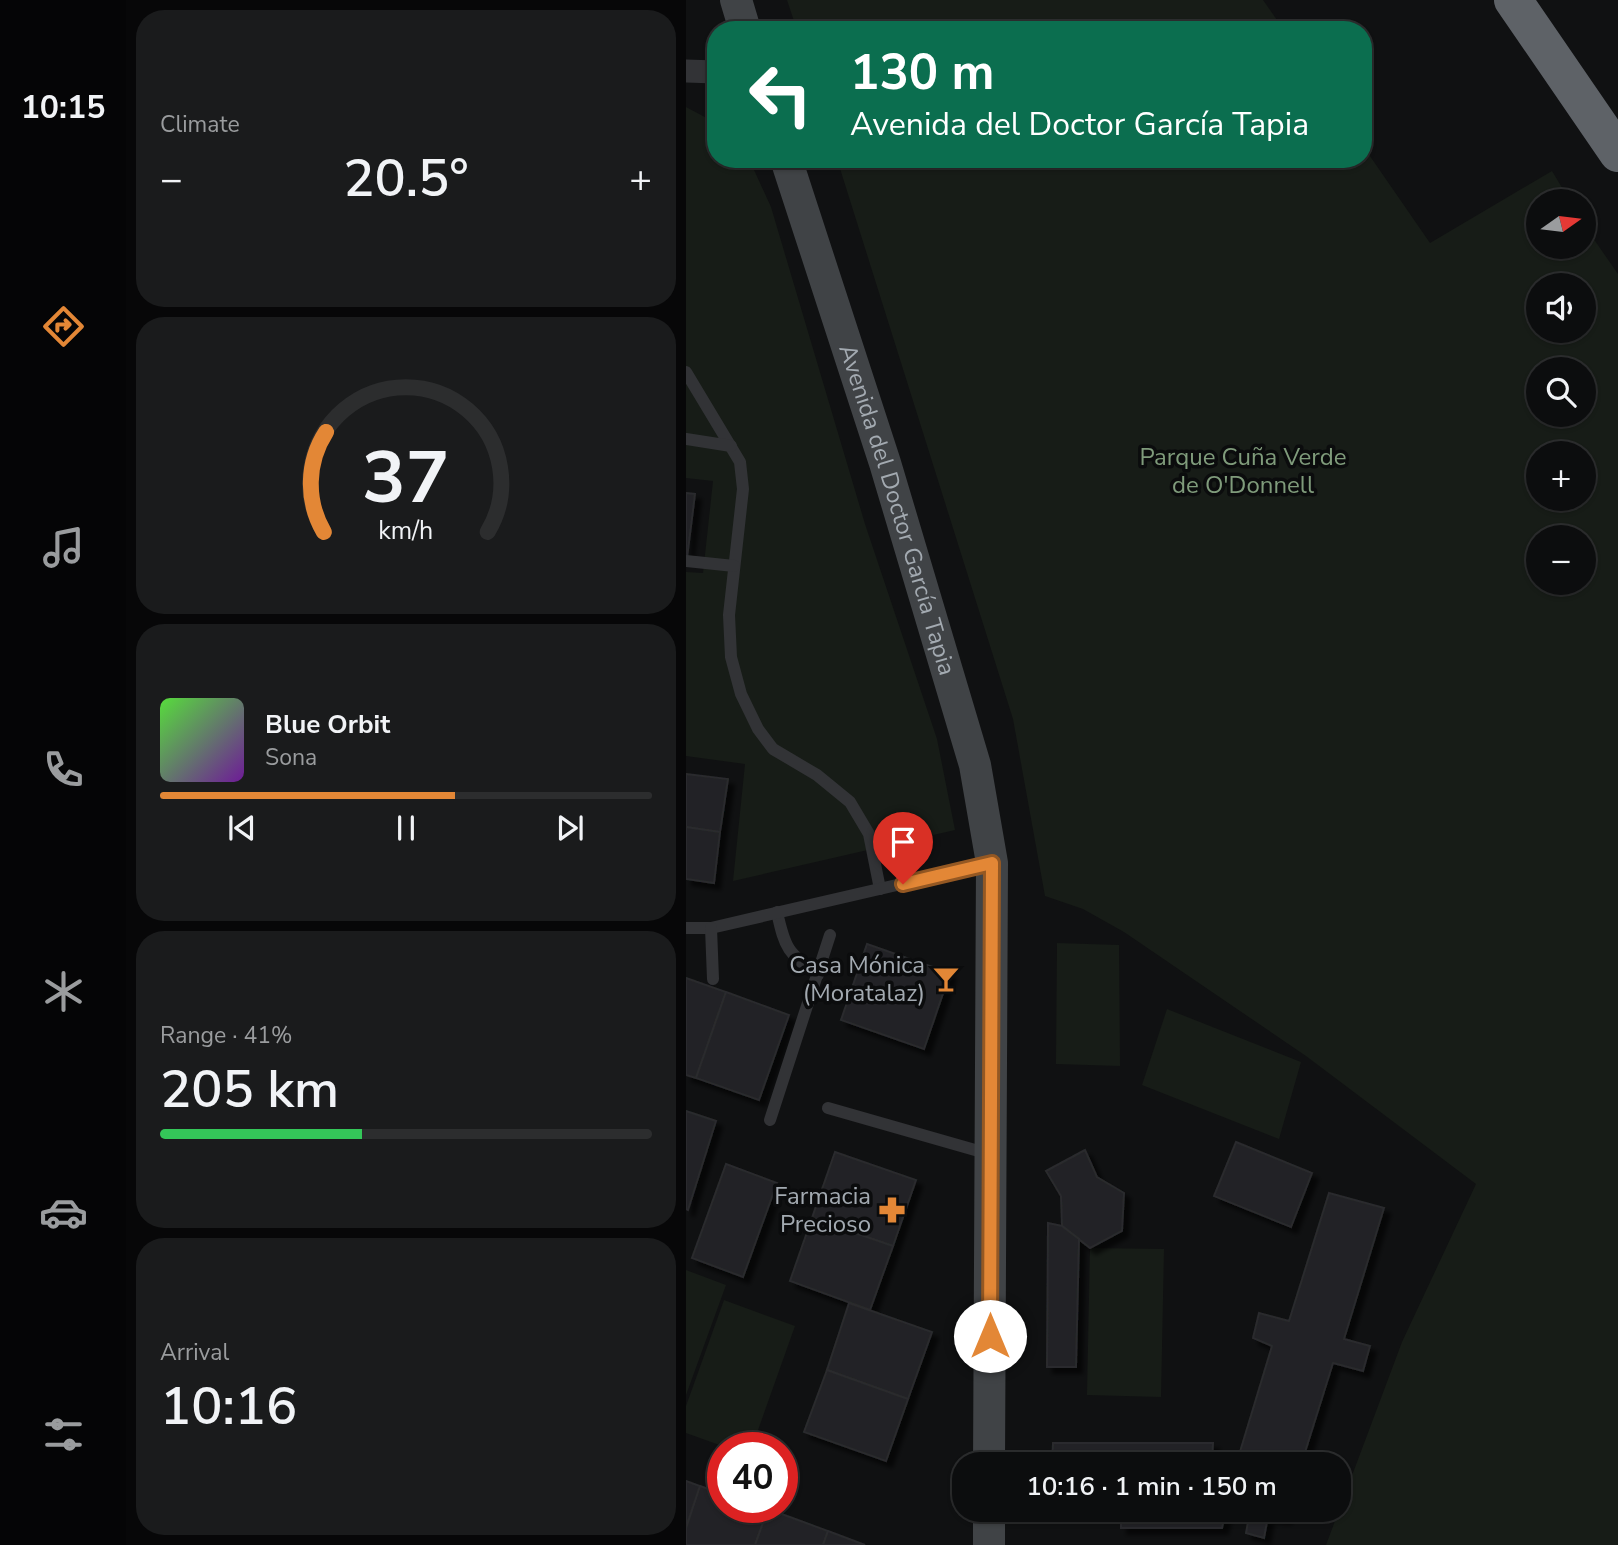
<!DOCTYPE html>
<meta charset="utf-8">
<style>
:root{--surface:#0c0d0e;--page:#1a1b1c;--text:#f1f3f6;--muted:#9a9c9e;--line:#2c2d2e;--accent:#e38736}
body{margin:0;font-family:"Nunito Sans",sans-serif;background:var(--page);color:var(--text);height:100vh;display:flex;flex-direction:column;font-size:26px;white-space:nowrap}
*{box-sizing:border-box;margin:0}
p{font-size:23px;color:var(--muted)}
.icon{flex:none;width:38px;height:38px;fill:none;stroke:currentColor;stroke-width:2;stroke-linecap:round;stroke-linejoin:round}
.map{position:relative;flex:1;overflow:hidden}
.sheet{display:flex;flex-direction:column;gap:10px;padding:10px;background:#070708;width:560px}
.sheet>*{flex:none}
.hud{position:absolute;left:21px;top:21px;width:665px;height:147px;border-radius:28px;box-shadow:0 2px 5px #0004,0 0 0 2px var(--line);background:#0b6e4f;color:#fff;overflow:hidden}
.needle{width:46px;rotate:76deg}
.controls{position:absolute;left:840px;top:189px;display:grid;gap:14px}
.controls a{display:grid;place-items:center;width:70px;height:70px;border-radius:50%;background:var(--surface);box-shadow:0 2px 5px #0004,0 0 0 2px var(--line);font-size:35px}
.speed{position:absolute;left:21px;top:1432px;display:flex;gap:14px;font-size:35px;font-weight:700;text-align:center}
.speed>*{display:grid;place-content:center;width:91px;height:91px;border-radius:50%;background:var(--surface);box-shadow:0 2px 5px #0004,0 0 0 2px var(--line);line-height:1}
.speed .limit{border:10px solid #d22;background:#fff;color:#111}
.pin{position:absolute;display:grid;place-items:center;width:60px;height:60px;color:#fff;margin:-72px -30px;border-radius:50% 50% 50% 0;rotate:-45deg;box-shadow:0 0 7px #0007}
.pin .icon{rotate:45deg}
.me{position:absolute;width:77px;margin:-38px;rotate:0deg;stroke-linejoin:round;filter:drop-shadow(0 0 5px #0008)}
.turn{display:flex;align-items:center;gap:24px;height:147px;padding:0 28px;font-size:32px}
.turn .icon{width:91px;height:91px;stroke-width:2.5}
.turn b{display:block;font-size:49px;line-height:60px}
.big{font-size:52px;font-weight:600;line-height:1.1}
.sheet .card{flex:1;display:flex;flex-direction:column;justify-content:center;gap:10px;min-width:0;padding:0 24px;border-radius:28px;background:var(--page)}
.sheet .dial{align-items:center;gap:0}
.dial svg{height:182px;overflow:visible;fill:none;stroke:var(--line);stroke-width:7;stroke-linecap:round;text-anchor:middle}
.dial text{fill:var(--text);stroke:none}
.song{display:flex;align-items:center;gap:21px}
.cover{width:84px;height:84px;border-radius:10px;background:linear-gradient(135deg,hsl(110 70% 55%),hsl(280 70% 35%))}
.played{height:7px;border-radius:4px;background:linear-gradient(90deg,var(--accent) 60%,var(--line) 60%)}
.keys{display:flex;justify-content:space-around;direction:ltr}
.heat{display:flex;justify-content:space-between;align-items:center;font-size:38px;direction:ltr}
.charge{height:10px;border-radius:5px;background:linear-gradient(90deg,#34c759 41%,var(--line) 0)}
.trip{position:absolute;left:266px;top:1452px;width:399px;height:70px;border-radius:28px;background:var(--surface);box-shadow:0 2px 5px #0004,0 0 0 2px var(--line);font-weight:600;line-height:70px;text-align:center}
main{display:flex;flex:1;min-height:0}
.menu{display:flex;flex-direction:column;width:126px;justify-content:space-around;align-items:center;background:#050506;color:var(--muted)}
.menu .icon{width:49px;height:49px}
.menu .current{color:var(--accent)}
.menu b{font-size:32px;color:var(--text)}
.map>svg:first-child{display:block}
.green{fill:#171c17;fill-rule:evenodd}
.building{fill:#232426;stroke:#2a2b2d;stroke-width:2;filter:url(#shadow)}
.lines{fill:none;stroke-linecap:round;stroke-linejoin:round}
.lane{stroke:#323336;stroke-width:12}
.street{stroke:#323336;stroke-width:23}
.secondary{stroke:#404346;stroke-width:32}
.highway{stroke:#5e6267;stroke-width:38}
.route-casing{stroke:#945823;stroke-width:18}
.route{stroke:#e38736;stroke-width:12}
.labels{text-anchor:middle;stroke-width:7;stroke-linejoin:round;paint-order:stroke}
.park-label{font-size:24px;fill:#7f9b7b;stroke:#0b0c0d}
.street-label{font-size:24px;fill:#a3aab1;stroke:#0b0c0d}
.poi-label{font-size:24px;fill:#a3aab1;stroke:#0b0c0d;text-anchor:end}
</style>
<main>
<nav class="menu">
<b>10:15</b>
<svg class="icon current" aria-label="directions" viewBox="0 0 24 24"><path d="M12 3l9 9-9 9-9-9zM9 14v-3h6M13 9l2 2-2 2"/></svg>
<svg class="icon" aria-label="music" viewBox="0 0 24 24"><path d="M9 18V5l10-2v13"/><circle cx="6" cy="18" r="3"/><circle cx="16" cy="16" r="3"/></svg>
<svg class="icon" aria-label="phone" viewBox="0 0 24 24"><path d="M5 4h4l2 5-3 2q2 4 5 5l2-3 5 2v4C11 20 4 13 5 4z"/></svg>
<svg class="icon" aria-label="climate" viewBox="0 0 24 24"><path d="M12 3v18M4 7l16 10M4 17L20 7"/></svg>
<svg class="icon" aria-label="car" viewBox="0 0 24 24"><path d="M5 17H2v-5l4-1 3-4h7l3 4 3 1v5h-3M9 17h6M6 11h13"/><circle cx="7" cy="17" r="2"/><circle cx="17" cy="17" r="2"/></svg>
<svg class="icon" aria-label="filters" viewBox="0 0 24 24"><path d="M4 7h16M4 17h16"/><circle cx="9" cy="7" r="2"/><circle cx="15" cy="17" r="2"/></svg>
</nav>
<section class="sheet">
<div class="card"><p>Climate</p>
<div class="heat"><a>−</a><b class="big">20.5°</b><a>+</a></div>
</div>
<div class="card dial"><svg viewBox="0 0 100 80">
<path d="M14 69A42 42 0 1 1 86 69"/>
<path d="M14 69A42 42 0 0 1 15 25" stroke="#e38736"/>
<text x="50" y="56" font-size="32" font-weight="700">37</text>
<text x="50" y="72" font-size="11">km/h</text>
</svg></div>
<div class="card">
<div class="song"><i class="cover"></i><div><b>Blue Orbit</b><p>Sona</p></div></div>
<div class="played"></div>
<div class="keys"><svg class="icon" aria-label="previous" viewBox="0 0 24 24"><path d="M18 5L8 12l10 7zM5 5v14"/></svg><svg class="icon" aria-label="pause" viewBox="0 0 24 24"><path d="M8 5v14M16 5v14"/></svg><svg class="icon" aria-label="next" viewBox="0 0 24 24"><path d="M6 5l10 7-10 7zM19 5v14"/></svg></div>
</div>
<div class="card"><p>Range · 41%</p><b class="big">205 km</b><div class="charge"></div></div>
<div class="card"><p>Arrival</p><b class="big">10:16</b></div>
</section>
<div class="map">
<svg width="932" height="1545" viewBox="0 0 932 1545">
<defs>
<filter id="shadow"><feDropShadow dx="6" dy="6" stdDeviation="2" flood-color="#0009"/></filter>
</defs>
<rect width="100%" height="100%" fill="#101112"/>
<g class="green">
<path d="M101,0H577L598,30H111Z"/>
<path d="M0,107L30,123V159H63L85,207L179,524L251,739L269,830L47,881L59,764L0,756V572L17,573L27,481L0,478Z"/>
<path d="M677,146L744,243L866,171L884,201H852V247H898V225L932,274V1545H640L716,1342L790,1184L620,1056L438,932L397,909L359,896L327,719L151,159H677ZM852,285H898V331H852ZM852,369H898V415H852ZM852,453H898V499H852ZM852,537H898V583H852Z"/>
<path d="M371,943L433,945L434,1066L370,1064Z"/>
<path d="M481,1009L615,1062L593,1139L456,1085Z"/>
<path d="M404,1248L478,1249L475,1397L401,1395Z"/>
<path d="M0,1270L40,1285L0,1395Z"/>
<path d="M38,1300L109,1326L66,1447H39L0,1433V1406Z"/>
</g>
<g class="building">
<path d="M0,493L9,494L1,558H0Z"/>
<path d="M0,774L42,779L34,832L0,827Z"/>
<path d="M0,827L34,832L28,883L0,879Z"/>
<path d="M181,944L264,973L238,1049L155,1020Z"/>
<path d="M0,978L40,992L10,1078L0,1075Z"/>
<path d="M40,992L103,1015L73,1100L10,1078Z"/>
<path d="M0,1111L30,1121L2,1210L0,1209Z"/>
<path d="M550,1142L626,1173L605,1227L528,1196Z"/>
<path d="M399,1150L411,1177L438,1193L436,1231L404,1248L376,1226L375,1196L360,1171Z"/>
<path d="M149,1152L230,1180L207,1246L126,1218Z"/>
<path d="M40,1164L91,1183L57,1277L6,1258Z"/>
<path d="M643,1193L698,1208L658,1339L684,1346L677,1371L647,1363L615,1465H550L586,1346L567,1338L573,1313L603,1321Z"/>
<path d="M126,1218L207,1246L184,1310L104,1281Z"/>
<path d="M362,1223L376,1226L393,1239L390,1367H361Z"/>
<path d="M163,1303L246,1332L222,1399L141,1370Z"/>
<path d="M141,1370L222,1399L200,1461L118,1432Z"/>
<path d="M367,1443H527L526,1462L541,1465H366Z"/>
<path d="M0,1481L14,1486L0,1528Z"/>
<path d="M14,1486L37,1494V1507H74L82,1509L69,1545H0V1528Z"/>
<path d="M82,1509L142,1531L137,1545H69Z"/>
<path d="M435,1510H540L536,1528H435Z"/>
<path d="M562,1510H601L599,1518L582,1516L578,1538L560,1533L564,1511Z"/>
<path d="M142,1531L179,1545H137Z"/>
</g>
<g class="lines">
<g class="lane">
<path d="M0,372L54,462L57,489L43,615L45,657L55,694L72,729L87,749L131,775L164,802L183,834L194,889"/>
<path d="M0,439L45,446"/>
<path d="M0,561L48,566"/>
<path d="M91,912C99,949 102,953 132,975"/>
<path d="M0,928H25L306,863"/>
<path d="M25,928L27,979"/>
<path d="M142,1108L303,1154"/>
<path d="M84,1120L144,935"/>
</g>
<path class="street" d="M0,71L30,72"/>
<g class="secondary">
<path d="M50,0L59,30"/>
<path id="s1" d="M100,159L199,463L289,765L306,863L303,1465"/>
<path d="M303,1545V1510"/>
</g>
<path class="highway" d="M827,0L932,153"/>
</g>
<g class="lines">
<g class="route-casing">
<path id="route" d="M217,884L306,863L304,1336"/>
</g>
<use href="#route" class="route"/>
</g>
<defs>
<g id="bar-bare" transform="scale(2.1)"><path d="M-6-5H6L.8 .8V4.5H3.5V6h-7V4.5H-.8V.8Z" fill="#e38736" stroke="#0b0c0d" stroke-width="2.5" paint-order="stroke"/></g>
<g id="pharmacy-bare" transform="scale(2.1)"><path d="M-2-6h4v4h4v4h-4v4h-4v-4h-4v-4h4Z" fill="#e38736" stroke="#0b0c0d" stroke-width="2.5" paint-order="stroke"/></g>
</defs>
<g fill-rule="evenodd">
<use href="#bar-bare" x="260" y="979"/>
<use href="#pharmacy-bare" x="206" y="1210"/>
</g>
<g class="labels">
<g class="park-label">
<text x="557" y="465">Parque Cuña Verde<tspan x="557" dy="28">de O'Donnell</tspan></text>
</g>
<g class="street-label">
<text dy="8" stroke="none"><textPath href="#s1" startOffset="368">Avenida del Doctor García Tapia</textPath></text>
</g>
<g class="poi-label">
<text x="239" y="973">Casa Mónica<tspan x="239" dy="28">(Moratalaz)</tspan></text>
<text x="185" y="1204">Farmacia<tspan x="185" dy="28">Precioso</tspan></text>
</g>
</g>
</svg>
<div class="controls">
<a><svg class="needle" viewBox="-14 -14 28 28"><path d="M0-13l5 13h-10z" fill="#e53935"/><path d="M0 13l5-13h-10z" fill="#9a9c9e"/></svg></a>
<a><svg class="icon" aria-label="sound" viewBox="0 0 24 24"><path d="M4 9h4l5-4v14l-5-4H4zM17 9q2 3 0 6"/></svg></a>
<a><svg class="icon" aria-label="search" viewBox="0 0 24 24"><circle cx="10" cy="10" r="6"/><path d="M15 15l6 6"/></svg></a>
<a>+</a>
<a>−</a>
</div>
<div class="speed"><div class="limit">40</div></div>
<div class="pin" style="left:217px;top:884px;background:#d93025"><svg class="icon" aria-label="arrive" viewBox="0 0 24 24"><path d="M6 21V4h12l-3 4 3 4H6"/></svg></div>
<svg class="me" style="left:304px;top:1336px" viewBox="-20 -20 40 40"><circle r="19" fill="#fff"/><path d="M0-13L10 11 0 6-10 11z" fill="#e38736"/></svg>
<div class="trip">10:16 · 1 min · 150 m</div>
<div class="hud">
<div class="turn"><svg class="icon" aria-label="left" viewBox="0 0 24 24"><path d="M17 20v-9H6M10 6l-5 5 5 5"/></svg><div><b>130 m</b>Avenida del Doctor García Tapia</div></div>
</div>
</div>
</main>
